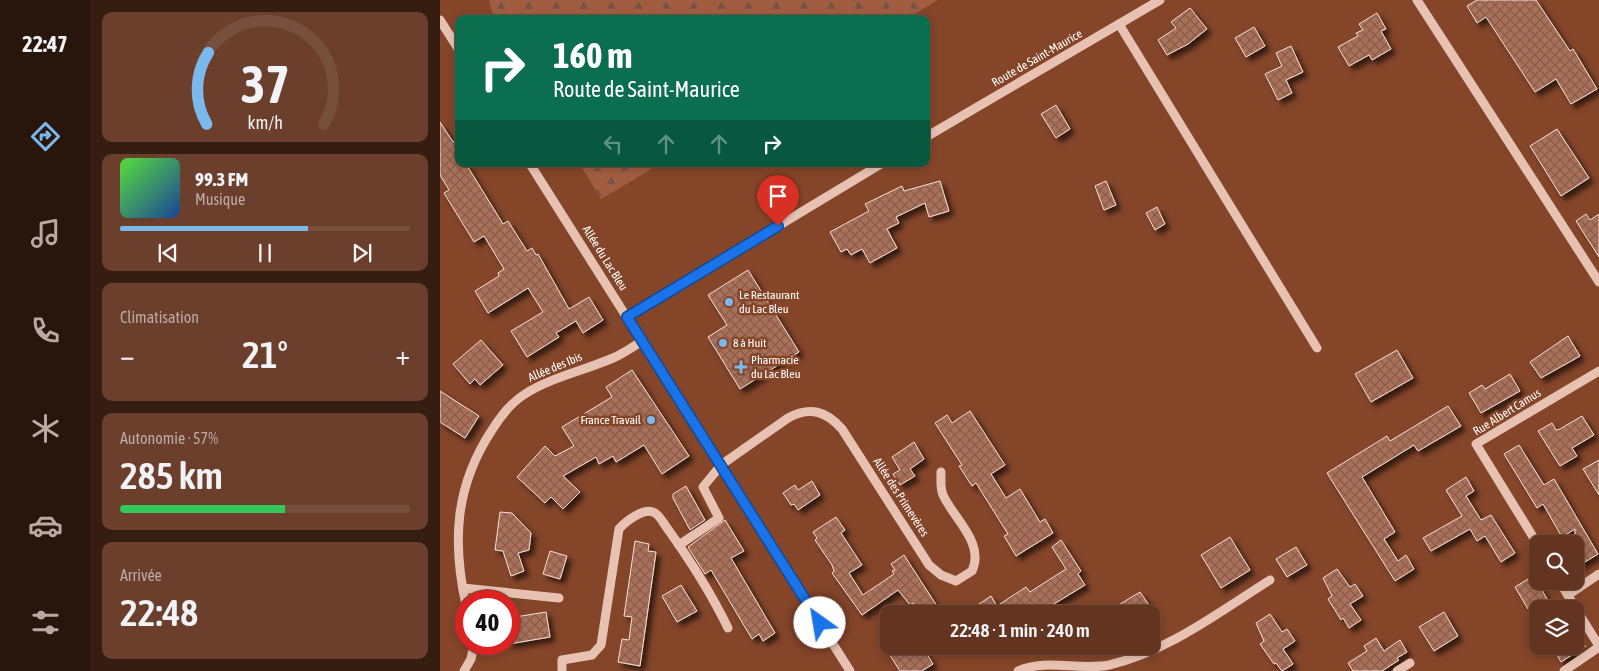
<!DOCTYPE html>
<html lang="fr">
<meta charset="utf-8">
<style>
:root{--surface:#63341f;--page:#6c3f2c;--text:#f1f3f6;--muted:#bbaaa4;--line:#774f3d;--accent:#7bb9ed}
body{margin:0;font-family:"Asap Condensed",sans-serif;background:var(--page);color:var(--text);height:100vh;display:flex;flex-direction:column;font-size:19px;white-space:nowrap}
*{box-sizing:border-box;margin:0}
p{font-size:16px;color:var(--muted)}
.icon{flex:none;width:28px;height:28px;fill:none;stroke:currentColor;stroke-width:2;stroke-linecap:round;stroke-linejoin:round}
.map{position:relative;flex:1;overflow:hidden}
.sheet{display:flex;flex-direction:column;gap:12px;padding:12px;background:#361d11;width:350px}
.sheet>*{flex:none}
.hud{position:absolute;left:15px;top:15px;width:475px;height:152px;border-radius:10px;box-shadow:0 2px 8px #0003,0 0 0 1px var(--line);background:#0b6e4f;color:#fff;overflow:hidden}
.buttons{position:absolute;left:1089px;top:535px;display:grid;gap:10px}
.buttons a{display:grid;place-items:center;width:55px;height:55px;border-radius:10px;background:var(--surface);box-shadow:0 2px 8px #0003,0 0 0 1px var(--line);font-size:25px}
.speed{position:absolute;left:15px;top:590px;display:flex;gap:10px;font-size:25px;font-weight:700;text-align:center}
.speed>*{display:grid;place-content:center;width:65px;height:65px;border-radius:50%;background:var(--surface);box-shadow:0 2px 8px #0003,0 0 0 1px var(--line);line-height:1}
.speed .limit{border:8px solid #d22;background:#fff;color:#111}
.pin{position:absolute;display:grid;place-items:center;width:42px;height:42px;color:#fff;margin:-51px -21px;border-radius:50% 50% 50% 0;rotate:-45deg;box-shadow:0 0 5px #0007}
.pin .icon{rotate:45deg}
.me{position:absolute;width:55px;margin:-28px;rotate:328deg;stroke-linejoin:round;filter:drop-shadow(0 0 4px #0008)}
.turn{display:flex;align-items:center;gap:18px;height:105px;padding:0 15px;font-size:22px}
.turn .icon{width:65px;height:65px;stroke-width:2.5}
.turn b{display:block;font-size:35px;line-height:42px}
.lanes{display:flex;align-items:center;height:48px;padding:0 15px;background:#0003;justify-content:center;gap:25px;direction:ltr}
.lanes .off{opacity:.35}
.big{font-size:38px;font-weight:600;line-height:1.1}
.sheet .card{flex:1;display:flex;flex-direction:column;justify-content:center;gap:8px;min-width:0;padding:0 18px;border-radius:10px;background:var(--page)}
.sheet .dial{align-items:center;gap:0}
.dial svg{height:130px;overflow:visible;fill:none;stroke:var(--line);stroke-width:7;stroke-linecap:round;text-anchor:middle}
.dial text{fill:var(--text);stroke:none}
.song{display:flex;align-items:center;gap:15px}
.cover{width:60px;height:60px;border-radius:8px;background:linear-gradient(135deg,hsl(110 70% 55%),hsl(220 70% 35%))}
.played{height:5px;border-radius:2px;background:linear-gradient(90deg,var(--accent) 65%,var(--line) 65%)}
.keys{display:flex;justify-content:space-around;direction:ltr}
.heat{display:flex;justify-content:space-between;align-items:center;font-size:28px;direction:ltr}
.charge{height:8px;border-radius:4px;background:linear-gradient(90deg,#34c759 57%,var(--line) 0)}
.trip{position:absolute;left:440px;top:605px;width:280px;height:50px;border-radius:10px;background:var(--surface);box-shadow:0 2px 8px #0003,0 0 0 1px var(--line);font-weight:600;line-height:50px;text-align:center}
main{display:flex;flex:1;min-height:0}
.tab-bar{display:flex;flex-direction:column;width:90px;justify-content:space-around;align-items:center;background:#28150c;color:var(--muted)}
.tab-bar .icon{width:35px;height:35px}
.tab-bar .current{color:var(--accent)}
.tab-bar b{font-size:22px;color:var(--text)}
.map>svg:first-child{display:block}
.forest{fill:url(#forest-firs)}
.building{fill:url(#building-cross-hatch);stroke:#f5dfd6;filter:url(#shadow)}
.lines{fill:none;stroke-linecap:round;stroke-linejoin:round}
.minor{stroke:#e7c2b3;stroke-width:9}
.route-casing{stroke:#114b97;stroke-width:12}
.route{stroke:#1a73e8;stroke-width:9}
.poi-dot{fill:#7bb9ed;stroke:#844529;stroke-width:2}
.labels{text-anchor:middle;stroke-width:5;stroke-linejoin:round;paint-order:stroke}
.street-label{font-size:12px;fill:#fff;stroke:#844529}
.poi-label{font-size:12px;fill:#fff;stroke:#844529;text-anchor:start}
</style>
<main>
<nav class="tab-bar">
<b>22:47</b>
<svg class="icon current" aria-label="directions" viewBox="0 0 24 24"><path d="M12 3l9 9-9 9-9-9zM9 14v-3h6M13 9l2 2-2 2"/></svg>
<svg class="icon" aria-label="music" viewBox="0 0 24 24"><path d="M9 18V5l10-2v13"/><circle cx="6" cy="18" r="3"/><circle cx="16" cy="16" r="3"/></svg>
<svg class="icon" aria-label="phone" viewBox="0 0 24 24"><path d="M5 4h4l2 5-3 2q2 4 5 5l2-3 5 2v4C11 20 4 13 5 4z"/></svg>
<svg class="icon" aria-label="climate" viewBox="0 0 24 24"><path d="M12 3v18M4 7l16 10M4 17L20 7"/></svg>
<svg class="icon" aria-label="car" viewBox="0 0 24 24"><path d="M5 17H2v-5l4-1 3-4h7l3 4 3 1v5h-3M9 17h6M6 11h13"/><circle cx="7" cy="17" r="2"/><circle cx="17" cy="17" r="2"/></svg>
<svg class="icon" aria-label="filters" viewBox="0 0 24 24"><path d="M4 7h16M4 17h16"/><circle cx="9" cy="7" r="2"/><circle cx="15" cy="17" r="2"/></svg>
</nav>
<section class="sheet">
<div class="card dial"><svg viewBox="0 0 100 80">
<path d="M14 69A42 42 0 1 1 86 69"/>
<path d="M14 69A42 42 0 0 1 15 25" stroke="#7bb9ed"/>
<text x="50" y="56" font-size="32" font-weight="700">37</text>
<text x="50" y="72" font-size="11">km/h</text>
</svg></div>
<div class="card">
<div class="song"><i class="cover"></i><div><b>99.3 FM</b><p>Musique</p></div></div>
<div class="played"></div>
<div class="keys"><svg class="icon" aria-label="previous" viewBox="0 0 24 24"><path d="M18 5L8 12l10 7zM5 5v14"/></svg><svg class="icon" aria-label="pause" viewBox="0 0 24 24"><path d="M8 5v14M16 5v14"/></svg><svg class="icon" aria-label="next" viewBox="0 0 24 24"><path d="M6 5l10 7-10 7zM19 5v14"/></svg></div>
</div>
<div class="card"><p>Climatisation</p>
<div class="heat"><a>−</a><b class="big">21°</b><a>+</a></div>
</div>
<div class="card"><p>Autonomie · 57%</p><b class="big">285 km</b><div class="charge"></div></div>
<div class="card"><p>Arrivée</p><b class="big">22:48</b></div>
</section>
<div class="map">
<svg width="1159" height="671" viewBox="0 0 1159 671">
<defs>
<pattern id="forest-firs" width="22" height="20" patternUnits="userSpaceOnUse" patternTransform="scale(1.25)"><rect width="22" height="20" fill="#a25d41"/><path d="M5 1l3.5 6h-7zM16 11l3.5 6h-7z" fill="#735447"/></pattern>
<pattern id="building-cross-hatch" width="8" height="8" patternUnits="userSpaceOnUse" patternTransform="scale(1.25)"><rect width="8" height="8" fill="#ad6f56"/><path d="M0 0l8 8M0 8l8-8" fill="none" stroke="#815f52"/></pattern>
<filter id="shadow"><feDropShadow dx="4.5" dy="4.5" stdDeviation="2.5" flood-color="#0009"/></filter>
</defs>
<rect width="100%" height="100%" fill="#844529"/>
<g class="forest">
<path d="M49,0H498L466,19H54Z"/>
<path d="M140,164H220L161,199Z"/>
</g>
<g class="building">
<path d="M1037,0H1096L1130,51L1133,49L1157,89L1131,104L1116,79L1095,92L1046,17L1037,23L1027,6Z"/>
<path d="M750,8L767,29L748,44L727,55L718,40L736,28L731,22Z"/>
<path d="M937,13L946,29L941,31L951,49L932,60L929,55L909,66L898,47L918,36L916,33L923,30L919,24Z"/>
<path d="M814,27L825,46L806,57L795,38Z"/>
<path d="M851,46L863,72L846,80L852,93L838,100L825,74L842,66L836,53Z"/>
<path d="M616,105L630,129L616,138L601,114Z"/>
<path d="M0,122L13,142L19,139V164H26L63,224L68,221L87,251L92,248L96,255L98,254L129,309L149,297L163,320L143,333L136,321L116,333L119,337L87,357L71,331L103,312L88,288L48,313L35,291L59,276L58,273L64,269L44,236L34,242L4,193L9,190L0,175Z"/>
<path d="M1117,129L1149,178L1121,196L1090,146Z"/>
<path d="M500,181L509,211L489,217L485,203L456,217L459,223L447,229L457,248L430,263L422,249L411,255L407,249L401,252L390,232L429,211L425,204L462,186L464,191Z"/>
<path d="M666,181L676,205L664,210L655,186Z"/>
<path d="M717,207L725,224L715,230L706,213Z"/>
<path d="M1146,214L1150,220L1159,214V257L1136,221Z"/>
<path d="M308,270L359,352L300,389L268,337L287,325L268,295Z"/>
<path d="M1128,336L1140,356L1101,378L1090,362Z"/>
<path d="M41,340L63,365L40,385L35,379L30,384L13,364Z"/>
<path d="M957,350L973,378L931,402L915,374Z"/>
<path d="M192,370L249,456L222,474L204,445L176,462L173,456L159,464L156,457L123,476L140,492L123,509L111,497L105,503L77,477L105,446L115,456L134,446L122,427L172,397L166,387Z"/>
<path d="M1070,374L1080,391L1041,413L1029,393L1042,385L1045,389Z"/>
<path d="M0,391L39,416L25,438L0,422Z"/>
<path d="M1008,406L1021,426L978,451L974,445L922,477L955,532L944,539L958,561L966,555L974,569L955,581L887,473L947,436L950,441Z"/>
<path d="M530,411L565,465L551,474L566,498L580,489L600,522L605,519L613,533L576,556L564,536L568,534L536,483L532,486L519,466L522,465L495,423L507,415L512,423Z"/>
<path d="M1142,416L1154,435L1132,448L1137,456L1120,466L1098,431L1112,423L1116,430L1120,429Z"/>
<path d="M474,442L484,459L470,469L475,476L460,485L453,474L460,470L452,457Z"/>
<path d="M1079,445L1104,485L1114,479L1158,554L1140,565L1135,557V529L1122,537L1103,504L1097,508L1064,454Z"/>
<path d="M1159,460V495L1143,469Z"/>
<path d="M1026,477L1034,491L1026,496L1041,520L1051,515L1075,553L1061,562L1045,536L1037,541L1030,529L991,551L983,538L1022,516L1006,490Z"/>
<path d="M372,481L380,495L358,510L354,504L351,505L343,493L355,485L358,490Z"/>
<path d="M246,486L265,520L250,530L233,498V494Z"/>
<path d="M60,512L72,513L91,533L89,550L78,553L84,571L71,576L63,551L55,550Z"/>
<path d="M396,517L405,530L401,533L422,565L409,573L423,595L454,574L452,571L455,570L451,564L464,555L497,606L484,614L480,609L478,611L473,603L470,605L458,590L422,615L392,573L394,571L392,565L375,540L377,538L373,532Z"/>
<path d="M285,520L304,551L291,558L335,633L323,641L319,634L312,639L271,570L265,574L248,547Z"/>
<path d="M790,537L810,570L781,588L761,555Z"/>
<path d="M621,540L641,571L638,574L645,585L609,607L614,614H594L588,604L572,614H524L551,596L557,606L586,587L590,592L626,569L612,547Z"/>
<path d="M195,541L209,544L208,551L216,552L200,666L178,662L182,639L189,640L192,617L184,616Z"/>
<path d="M856,547L867,565L847,577L836,559Z"/>
<path d="M110,551L127,556L120,579L103,574Z"/>
<path d="M897,569L910,587L915,584L923,596L910,604L921,620L909,628L903,618L901,620L888,599L892,596L883,578Z"/>
<path d="M1093,576L1103,592L1113,609H1088L1075,587Z"/>
<path d="M241,585L257,611L237,622L222,596Z"/>
<path d="M700,592L709,605L695,614H682L677,606Z"/>
<path d="M106,612L110,637L69,644V618Z"/>
<path d="M1004,612L1018,636L994,651L979,627Z"/>
<path d="M830,614L842,632L847,629L855,641L843,649L853,664L842,671L836,663L834,664L820,644L824,641L816,623Z"/>
<path d="M936,638L944,651L960,640L967,652L957,658L959,660L942,671H913L908,663L927,651L924,646Z"/>
<path d="M444,646H482L493,664L482,671H460Z"/>
<path d="M1112,646H1146L1121,662Z"/>
</g>
<g class="lines">
<g class="minor">
<path d="M977,0L1159,282"/>
<path d="M0,20L19,50"/>
<path d="M679,24L877,348"/>
<path d="M486,137L720,0"/>
<path d="M90,164L410,671"/>
<path d="M187,317L441,164"/>
<path d="M239,545L279,518L263,487L281,465L348,418C370,406 386,411 402,429L489,565L501,575L516,581L532,571C545,543 514,519 503,495C500,488 501,479 501,472"/>
<path d="M1098,545L1036,444L1159,371"/>
<path d="M1119,581L1159,646"/>
<path d="M23,588L119,598"/>
<path d="M1128,595L1159,574"/>
<path d="M26,605C12,541 15,486 52,430C60,417 72,402 85,394C112,377 143,371 173,358C183,354 193,347 202,341"/>
<path d="M24,671L31,659L34,644"/>
<path d="M122,671V660L152,655L161,645L179,529C185,522 205,506 215,513C220,516 224,524 227,528C250,560 271,593 288,628"/>
<path d="M578,671C606,658 639,671 669,665C729,651 779,612 830,580"/>
<path d="M957,671L970,663"/>
<path d="M1124,671L1159,647"/>
</g>
</g>
<g class="lines">
<g class="route-casing">
<path id="route" d="M338,226L187,317L380,623"/>
</g>
<use href="#route" class="route"/>
</g>
<g class="poi-dot">
<circle cx="289" cy="302" r="5"/>
<circle cx="283" cy="343" r="5"/>
<path d="M298.5 359.5h5v5h5v5h-5v5h-5v-5h-5v-5h5z"/>
<circle cx="211" cy="420" r="5"/>
</g>
<g class="labels">
<g class="street-label">
<text transform="translate(597 58) rotate(-30)" y="4">Route de Saint-Maurice</text>
<text transform="translate(165 258) rotate(58)" y="4">Allée du Lac Bleu</text>
<text transform="translate(115 367) rotate(-23)" y="4">Allée des Ibis</text>
<text transform="translate(1067 412) rotate(-32)" y="4">Rue Albert Camus</text>
<text transform="translate(461 497) rotate(57)" y="4">Allée des Primevères</text>
</g>
<g class="poi-label">
<text x="299" y="299">Le Restaurant<tspan x="299" dy="14">du Lac Bleu</tspan></text>
<text x="293" y="347">8 à Huit</text>
<text x="311" y="364">Pharmacie<tspan x="311" dy="14">du Lac Bleu</tspan></text>
<text x="201" y="424" text-anchor="end">France Travail</text>
</g>
</g>
</svg>
<div class="buttons">
<a><svg class="icon" aria-label="search" viewBox="0 0 24 24"><circle cx="10" cy="10" r="6"/><path d="M15 15l6 6"/></svg></a>
<a><svg class="icon" aria-label="layers" viewBox="0 0 24 24"><path d="M12 4l9 5-9 5-9-5zM3 14l9 5 9-5"/></svg></a>
</div>
<div class="speed"><div class="limit">40</div></div>
<div class="pin" style="left:338px;top:226px;background:#d93025"><svg class="icon" aria-label="arrive" viewBox="0 0 24 24"><path d="M6 21V4h12l-3 4 3 4H6"/></svg></div>
<svg class="me" style="left:380px;top:623px" viewBox="-20 -20 40 40"><circle r="19" fill="#fff"/><path d="M0-13L10 11 0 6-10 11z" fill="#1a73e8"/></svg>
<div class="trip">22:48 · 1 min · 240 m</div>
<div class="hud">
<div class="turn"><svg class="icon" aria-label="right" viewBox="0 0 24 24"><path d="M7 20v-9h11M14 6l5 5-5 5"/></svg><div><b>160 m</b>Route de Saint-Maurice</div></div>
<div class="lanes"><svg class="icon off" aria-label="left" viewBox="0 0 24 24"><path d="M17 20v-9H6M10 6l-5 5 5 5"/></svg><svg class="icon off" aria-label="ahead" viewBox="0 0 24 24"><path d="M12 20V5M6 11l6-6 6 6"/></svg><svg class="icon off" aria-label="ahead" viewBox="0 0 24 24"><path d="M12 20V5M6 11l6-6 6 6"/></svg><svg class="icon" aria-label="right" viewBox="0 0 24 24"><path d="M7 20v-9h11M14 6l5 5-5 5"/></svg></div>
</div>
</div>
</main>
